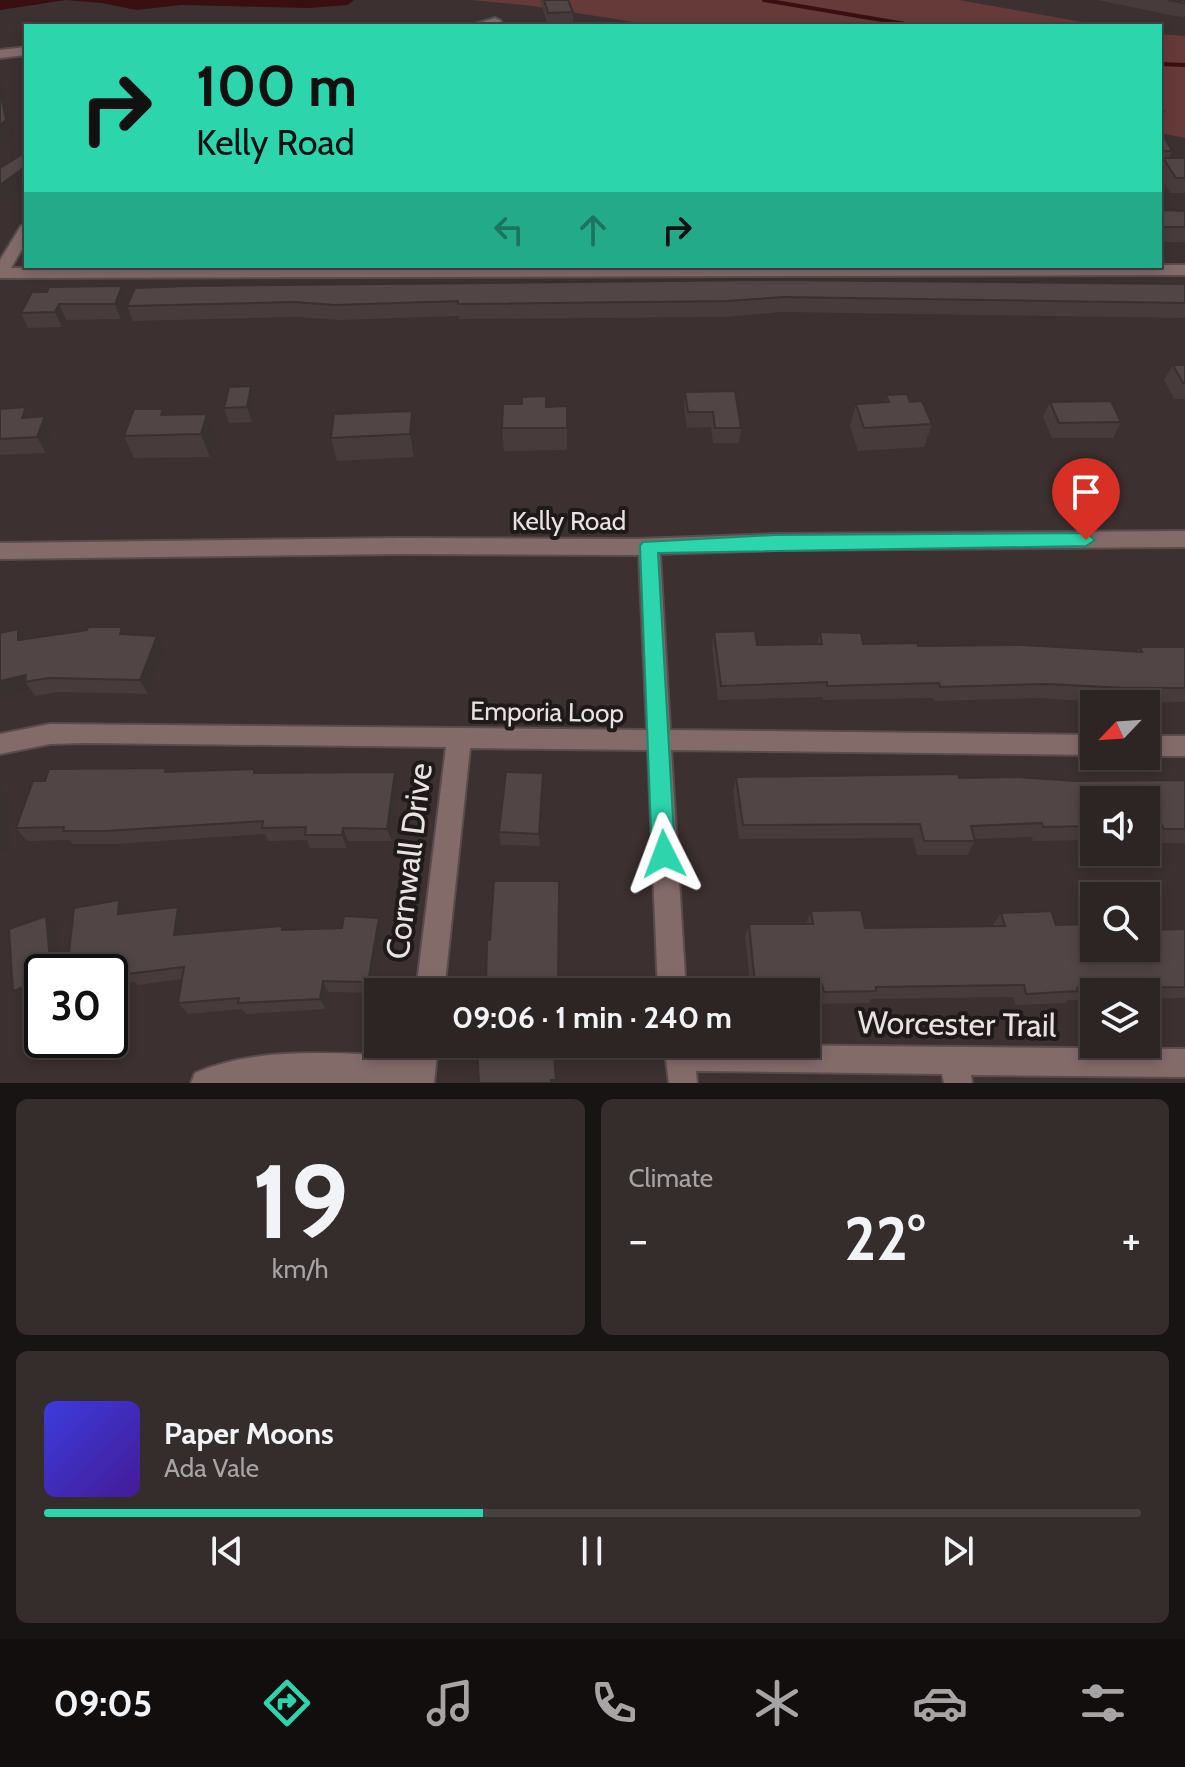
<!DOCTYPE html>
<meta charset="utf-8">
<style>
:root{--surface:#2d2424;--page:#352c2c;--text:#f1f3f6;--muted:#a7a4a6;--line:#484141;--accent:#2cd5ab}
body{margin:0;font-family:Cabin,sans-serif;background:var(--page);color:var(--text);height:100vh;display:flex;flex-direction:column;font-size:30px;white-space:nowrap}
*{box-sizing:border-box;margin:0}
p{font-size:26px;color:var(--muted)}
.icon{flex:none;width:44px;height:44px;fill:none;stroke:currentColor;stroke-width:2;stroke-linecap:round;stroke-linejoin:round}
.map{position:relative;height:1083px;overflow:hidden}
.panel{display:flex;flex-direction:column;gap:16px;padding:16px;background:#191414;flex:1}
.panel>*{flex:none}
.hud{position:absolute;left:24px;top:24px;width:1138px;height:244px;border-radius:0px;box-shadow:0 4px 12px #0003,0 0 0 2px var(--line);background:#2cd5ab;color:#111;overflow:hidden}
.needle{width:52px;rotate:245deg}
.buttons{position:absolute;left:1080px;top:690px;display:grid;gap:16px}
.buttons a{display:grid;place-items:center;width:80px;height:80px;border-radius:0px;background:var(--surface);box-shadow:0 4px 12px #0003,0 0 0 2px var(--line);font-size:40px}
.speed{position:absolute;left:24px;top:954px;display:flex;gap:16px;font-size:40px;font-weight:700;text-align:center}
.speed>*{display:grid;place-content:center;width:104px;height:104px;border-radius:50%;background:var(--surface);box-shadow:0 4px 12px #0003,0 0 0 2px var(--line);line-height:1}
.speed .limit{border:4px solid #111;border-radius:12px;background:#fff;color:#111}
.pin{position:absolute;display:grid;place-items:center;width:68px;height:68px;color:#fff;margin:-82px -34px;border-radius:50% 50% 50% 0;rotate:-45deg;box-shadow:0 0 8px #0007}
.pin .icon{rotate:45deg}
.me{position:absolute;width:88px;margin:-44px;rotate:357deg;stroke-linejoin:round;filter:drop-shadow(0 0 6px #0008)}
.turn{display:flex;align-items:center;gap:28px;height:168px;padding:0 40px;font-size:36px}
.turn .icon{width:104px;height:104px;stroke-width:2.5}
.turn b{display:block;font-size:56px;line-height:68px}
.lanes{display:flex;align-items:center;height:76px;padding:0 40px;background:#0003;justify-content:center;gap:40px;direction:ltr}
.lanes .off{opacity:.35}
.big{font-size:60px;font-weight:700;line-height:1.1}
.panel .tile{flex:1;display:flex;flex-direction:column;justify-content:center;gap:12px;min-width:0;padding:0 28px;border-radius:12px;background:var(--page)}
.panel .dial{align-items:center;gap:0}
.dial b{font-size:104px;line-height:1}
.song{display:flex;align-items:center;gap:24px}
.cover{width:96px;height:96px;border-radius:12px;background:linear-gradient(135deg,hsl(240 70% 55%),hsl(260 70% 35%))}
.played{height:8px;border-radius:4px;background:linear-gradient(90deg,var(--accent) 40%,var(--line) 40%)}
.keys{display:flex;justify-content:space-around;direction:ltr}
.heat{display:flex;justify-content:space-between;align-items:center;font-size:44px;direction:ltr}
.panel .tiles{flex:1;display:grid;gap:16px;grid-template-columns:1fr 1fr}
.tile:last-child{grid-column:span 2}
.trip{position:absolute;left:364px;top:978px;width:456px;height:80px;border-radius:0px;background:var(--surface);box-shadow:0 4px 12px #0003,0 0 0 2px var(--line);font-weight:700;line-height:80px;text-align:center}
.tab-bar{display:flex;height:128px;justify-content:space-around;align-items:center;background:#120e0e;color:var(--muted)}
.tab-bar .icon{width:56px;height:56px}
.tab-bar .on{color:var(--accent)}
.tab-bar b{font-size:36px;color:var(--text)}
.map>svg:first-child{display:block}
.green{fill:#653a39}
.water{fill:#3a0f11}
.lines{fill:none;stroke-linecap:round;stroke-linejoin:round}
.stream{stroke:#3a0f11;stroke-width:4}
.minor-casing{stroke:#584c4c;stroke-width:4}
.minor{fill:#836b6a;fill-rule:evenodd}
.wall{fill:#473b3b}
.shaded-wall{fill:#393030}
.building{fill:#524545;stroke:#393030;stroke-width:2}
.route{fill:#2cd5ab;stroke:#1d8a6f;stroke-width:2}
.labels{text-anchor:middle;stroke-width:8;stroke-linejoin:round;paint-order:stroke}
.street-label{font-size:26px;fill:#e9e2e1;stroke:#1f1a1a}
.near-street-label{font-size:32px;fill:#e9e2e1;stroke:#1f1a1a}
</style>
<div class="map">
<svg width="1185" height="1083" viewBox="0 0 1185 1083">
<rect width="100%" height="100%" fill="#3c3030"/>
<g class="green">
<path d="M471,0H959L1105,26H658L533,6Z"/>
<path d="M1160,34L1185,36V138L1160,133Z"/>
</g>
<path class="water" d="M0,0H354L348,5L308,8L181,5L136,10L102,3L66,0L0,10Z"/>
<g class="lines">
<g class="stream">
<path d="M764,0L917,26"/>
<path d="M1160,64L1185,65"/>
</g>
<g class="minor-casing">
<g id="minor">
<path d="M495,18L501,21L499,23L469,26Z"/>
<path d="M26,47V55L0,58V50Z"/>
<path d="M26,225V242L11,268L1185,265V275L0,278V260L21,226Z"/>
<path d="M1185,531V547L775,550L660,554L670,730L1094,735V755L671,750L686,992H658L648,750L470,748L444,992H416L446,747L85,743L50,744L0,754V734L50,724L647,730L639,555L401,554L0,559V543L401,538L637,539L775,534Z"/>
<path d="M1146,736H1185V756H1145Z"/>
<path d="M410,1044H438L434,1083H191L195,1073C262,1045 338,1054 409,1056Z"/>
<path d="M664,1044L1185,1049V1077L971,1075L972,1083H944L942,1074L696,1071L697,1083H669Z"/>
</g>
</g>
<use href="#minor" class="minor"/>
</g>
<g class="wall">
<path d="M540,0H568L573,12V25L548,26Z"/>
<path d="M1097,0H1185V17L1175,16Z"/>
<path d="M1160,129L1172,151L1169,158H1185V193H1170L1160,177Z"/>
<path d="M1160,210L1185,211V242H1160Z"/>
<path d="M1185,284V318L781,312L726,317L459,319V316L339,320L298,317L133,321L127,306Z"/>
<path d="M122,286L128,301L121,319L66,320L62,327L28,328L21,313Z"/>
<path d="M1173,365H1185V399H1174L1164,380Z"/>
<path d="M685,392L741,428L739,443H713L711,427L687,428L684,407Z"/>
<path d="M886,395L910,402L932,424L924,447L858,451L850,426L856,404L885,402Z"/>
<path d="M546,396L547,406H567V450L504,451L502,428Z"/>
<path d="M255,401L252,422L229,423L224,408Z"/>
<path d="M1050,402L1121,422L1113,438H1052L1043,417Z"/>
<path d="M26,407L31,417L45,416L53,432L46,453L0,455V409Z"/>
<path d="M207,414L216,437L210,457L134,458L124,436L165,415Z"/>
<path d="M416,434L414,457L337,461L331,438Z"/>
<path d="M714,632L757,645L817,644L820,632L863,644L918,646L1137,651L1140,647H1185V702L1116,703L1038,698L934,701L933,698L823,700V697L718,700L712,646Z"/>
<path d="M126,634L165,651L148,694L58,692L35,696L31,690L0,697L25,639Z"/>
<path d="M254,769L256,773L398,785L392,841H348L347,848H310L307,840L268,841L265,834L116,844H73L70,840L27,841L16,828L45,781L169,771Z"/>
<path d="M736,777L959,778L1076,781L1185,780V843H1152L1150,839H1146V800H1094V840L1033,841L1032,837L974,839L975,841L967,855H917L913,838L739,839L733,791Z"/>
<path d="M544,787L540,846L501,845L499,832Z"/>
<path d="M119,900L129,913L186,919L184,934L342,928L379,918L383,929L373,993L328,992L326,1009L246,1014L242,1009L188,1014L178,1003L182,979L137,985L135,982L110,986V972Z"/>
<path d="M811,911L865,928L992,926L1001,913L1056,925L1094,948L1185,929V998L1146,999V992H1094V1000H1068L1066,1003L1016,1005L1013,997L871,999L869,1003L818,1004L817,996H806V992H751L745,937L749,924H806Z"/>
</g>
<g class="shaded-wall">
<path d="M0,76L13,134L0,146Z"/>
<path d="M26,166V185L0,205V185Z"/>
<path d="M122,286L128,301L121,319L115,304Z"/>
<path d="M59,304L66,320L62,327L55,312Z"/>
<path d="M251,386L255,401L252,422L247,407Z"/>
<path d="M26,407L34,423L22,418Z"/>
<path d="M412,411L416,434L414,457L410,434Z"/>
<path d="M207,414L216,437L210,457L201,434Z"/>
<path d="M45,416L53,432L46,453L37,437Z"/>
<path d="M18,629L28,644L18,640Z"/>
<path d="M157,636L165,651L148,694L140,680Z"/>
<path d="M26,675L25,682L31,690L0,697V681Z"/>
<path d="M395,772L398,785L392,841L387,829Z"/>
<path d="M543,773L544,787L540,846L539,834Z"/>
<path d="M0,786L6,793L10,848L0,852Z"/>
<path d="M343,828L348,841L347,848L342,835Z"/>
<path d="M119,900L129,912L128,926L118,914Z"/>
<path d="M178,907L186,919L183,946L174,935Z"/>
<path d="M46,916L57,927L62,972H51Z"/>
<path d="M379,918L383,929L373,993L368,982Z"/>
<path d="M42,980V995L26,1001L13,991Z"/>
<path d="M323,981L328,992L326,1009L320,999Z"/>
</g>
<g class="building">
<path d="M544,0H568L573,12L548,13Z"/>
<path d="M1168,0H1185V3L1180,2Z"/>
<path d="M0,90L6,120L0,125Z"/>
<path d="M1160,110L1164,111L1160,122Z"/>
<path d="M1160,129L1172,151H1160Z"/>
<path d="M26,152V166L0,185V168Z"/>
<path d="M1163,158H1185V178H1176Z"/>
<path d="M1160,210L1185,211V227H1160Z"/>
<path d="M776,280L1185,284V303L784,297L727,301L458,304V301L335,305L294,302L127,306L135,288L190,286Z"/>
<path d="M122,286L115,304H59L55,312L21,313L32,292H47L49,287Z"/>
<path d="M1173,365H1185V383H1183Z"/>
<path d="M251,386L247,407L224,408L229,387Z"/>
<path d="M735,391L741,428H715L713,412H688L685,392Z"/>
<path d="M907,394L910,402L922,401L932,424L864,428L856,404L889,402L886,395Z"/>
<path d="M546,396V407L567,406V428H502L503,404H522V397Z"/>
<path d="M1111,401L1121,422L1059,423L1050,402Z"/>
<path d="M26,407L22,418L45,416L37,437L0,439V409Z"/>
<path d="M134,409H163L161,415L207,414L201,434L124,436Z"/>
<path d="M412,411L410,434L331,438L334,414Z"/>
<path d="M88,627H122L120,634L157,636L140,680L48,678L25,682L26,675L0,681V633L18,629V640L87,630Z"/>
<path d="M755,631L757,645L822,644L820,632L861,633L863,644L917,643L918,646L1023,645L1142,652L1140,647H1185V688H1126L1047,684L940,687L939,683L827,686V682L721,686L714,632Z"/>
<path d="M166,768L165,772L254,769V773L395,772L387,829L343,828L342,835H305L306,827L262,828L263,821L106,831H63L64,827L16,828L33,781H45L49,769Z"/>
<path d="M506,772L543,773L539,834L499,832Z"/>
<path d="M958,774L959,778L1016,777L1076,781L1185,780V829H1164L1162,825L1146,826V800H1094V826L1043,827L1042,823L971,826L975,841H924L920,824L743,825L736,777Z"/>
<path d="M494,881H559L558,982H563L564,992H486L487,940H490Z"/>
<path d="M119,900L118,914L178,907L174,935L282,926V930L342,928L344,916L379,918L368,982L323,981L320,999L238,1003L239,998L178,1003L184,967L127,974L128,971L110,974V972H67L74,908Z"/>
<path d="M861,910L865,928L1005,926L1001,913L1051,911L1056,925L1094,924V948H1146V930L1185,929V987L1077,988L1078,991L1026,994L1024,985L876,987V991L824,992L822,984H755L749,924H813L811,911Z"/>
<path d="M46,916L51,972H42V980L13,991L9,929Z"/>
<path d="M477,1044H553L556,1080H551V1083H479Z"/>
</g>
<path class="route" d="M1086,533L1095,540L1086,546L658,553L675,854L672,861L664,864L656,861L652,854L640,546L643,542L775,535Z"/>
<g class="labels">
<g class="street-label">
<text x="569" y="530">Kelly Road</text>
<text transform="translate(547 712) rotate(1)" y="9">Emporia Loop</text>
</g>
<g class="near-street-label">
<text transform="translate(409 861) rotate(-83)" y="11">Cornwall Drive</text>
<text transform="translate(957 1024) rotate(1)" y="11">Worcester Trail</text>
</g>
</g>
</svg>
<div class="buttons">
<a><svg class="needle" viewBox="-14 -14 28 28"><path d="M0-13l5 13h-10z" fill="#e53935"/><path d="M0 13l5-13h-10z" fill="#a7a4a6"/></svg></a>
<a><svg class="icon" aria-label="sound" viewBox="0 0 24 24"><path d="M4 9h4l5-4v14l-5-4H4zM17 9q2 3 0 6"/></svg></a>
<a><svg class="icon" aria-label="search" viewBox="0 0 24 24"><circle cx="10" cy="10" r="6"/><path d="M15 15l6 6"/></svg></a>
<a><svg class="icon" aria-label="layers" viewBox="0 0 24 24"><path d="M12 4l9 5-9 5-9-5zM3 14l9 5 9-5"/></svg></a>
</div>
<div class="speed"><div class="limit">30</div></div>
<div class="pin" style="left:1086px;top:540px;background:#d93025"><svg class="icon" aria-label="arrive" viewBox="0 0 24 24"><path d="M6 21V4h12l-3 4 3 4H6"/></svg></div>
<svg class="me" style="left:664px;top:854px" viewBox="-20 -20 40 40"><path d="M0-17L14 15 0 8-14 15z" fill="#2cd5ab" stroke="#fff" stroke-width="4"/></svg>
<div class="trip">09:06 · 1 min · 240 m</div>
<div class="hud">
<div class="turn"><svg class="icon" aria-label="right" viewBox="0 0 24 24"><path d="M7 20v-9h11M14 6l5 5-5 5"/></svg><div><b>100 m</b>Kelly Road</div></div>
<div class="lanes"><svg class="icon off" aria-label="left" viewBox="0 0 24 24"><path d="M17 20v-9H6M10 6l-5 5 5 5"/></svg><svg class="icon off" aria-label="ahead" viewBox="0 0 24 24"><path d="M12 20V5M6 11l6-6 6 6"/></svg><svg class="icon" aria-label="right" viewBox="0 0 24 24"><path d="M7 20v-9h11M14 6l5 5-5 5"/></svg></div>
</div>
</div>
<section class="panel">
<div class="tiles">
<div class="tile dial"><b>19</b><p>km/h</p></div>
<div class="tile"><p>Climate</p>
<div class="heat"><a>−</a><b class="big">22°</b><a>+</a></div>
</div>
<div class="tile">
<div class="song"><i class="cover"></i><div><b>Paper Moons</b><p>Ada Vale</p></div></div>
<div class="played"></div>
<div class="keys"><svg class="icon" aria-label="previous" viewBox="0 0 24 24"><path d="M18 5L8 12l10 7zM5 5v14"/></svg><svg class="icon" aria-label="pause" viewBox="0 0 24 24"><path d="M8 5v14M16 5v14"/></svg><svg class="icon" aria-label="next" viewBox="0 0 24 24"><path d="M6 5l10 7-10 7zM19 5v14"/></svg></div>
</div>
</div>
</section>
<nav class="tab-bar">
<b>09:05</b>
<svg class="icon on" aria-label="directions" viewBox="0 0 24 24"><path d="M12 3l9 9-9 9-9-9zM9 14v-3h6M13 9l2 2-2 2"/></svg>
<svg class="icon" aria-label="music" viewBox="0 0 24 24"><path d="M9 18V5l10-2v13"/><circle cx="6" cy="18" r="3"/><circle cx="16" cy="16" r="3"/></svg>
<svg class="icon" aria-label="phone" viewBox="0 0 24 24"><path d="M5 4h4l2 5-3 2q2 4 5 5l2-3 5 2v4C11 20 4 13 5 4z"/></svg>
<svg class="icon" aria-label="climate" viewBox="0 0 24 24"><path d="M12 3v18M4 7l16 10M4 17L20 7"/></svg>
<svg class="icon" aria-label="car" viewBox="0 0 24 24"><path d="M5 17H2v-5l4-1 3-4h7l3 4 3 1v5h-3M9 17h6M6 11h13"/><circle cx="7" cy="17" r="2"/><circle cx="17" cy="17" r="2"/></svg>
<svg class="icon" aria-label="filters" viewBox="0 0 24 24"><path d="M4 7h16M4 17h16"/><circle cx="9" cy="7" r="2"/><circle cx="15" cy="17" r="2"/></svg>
</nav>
